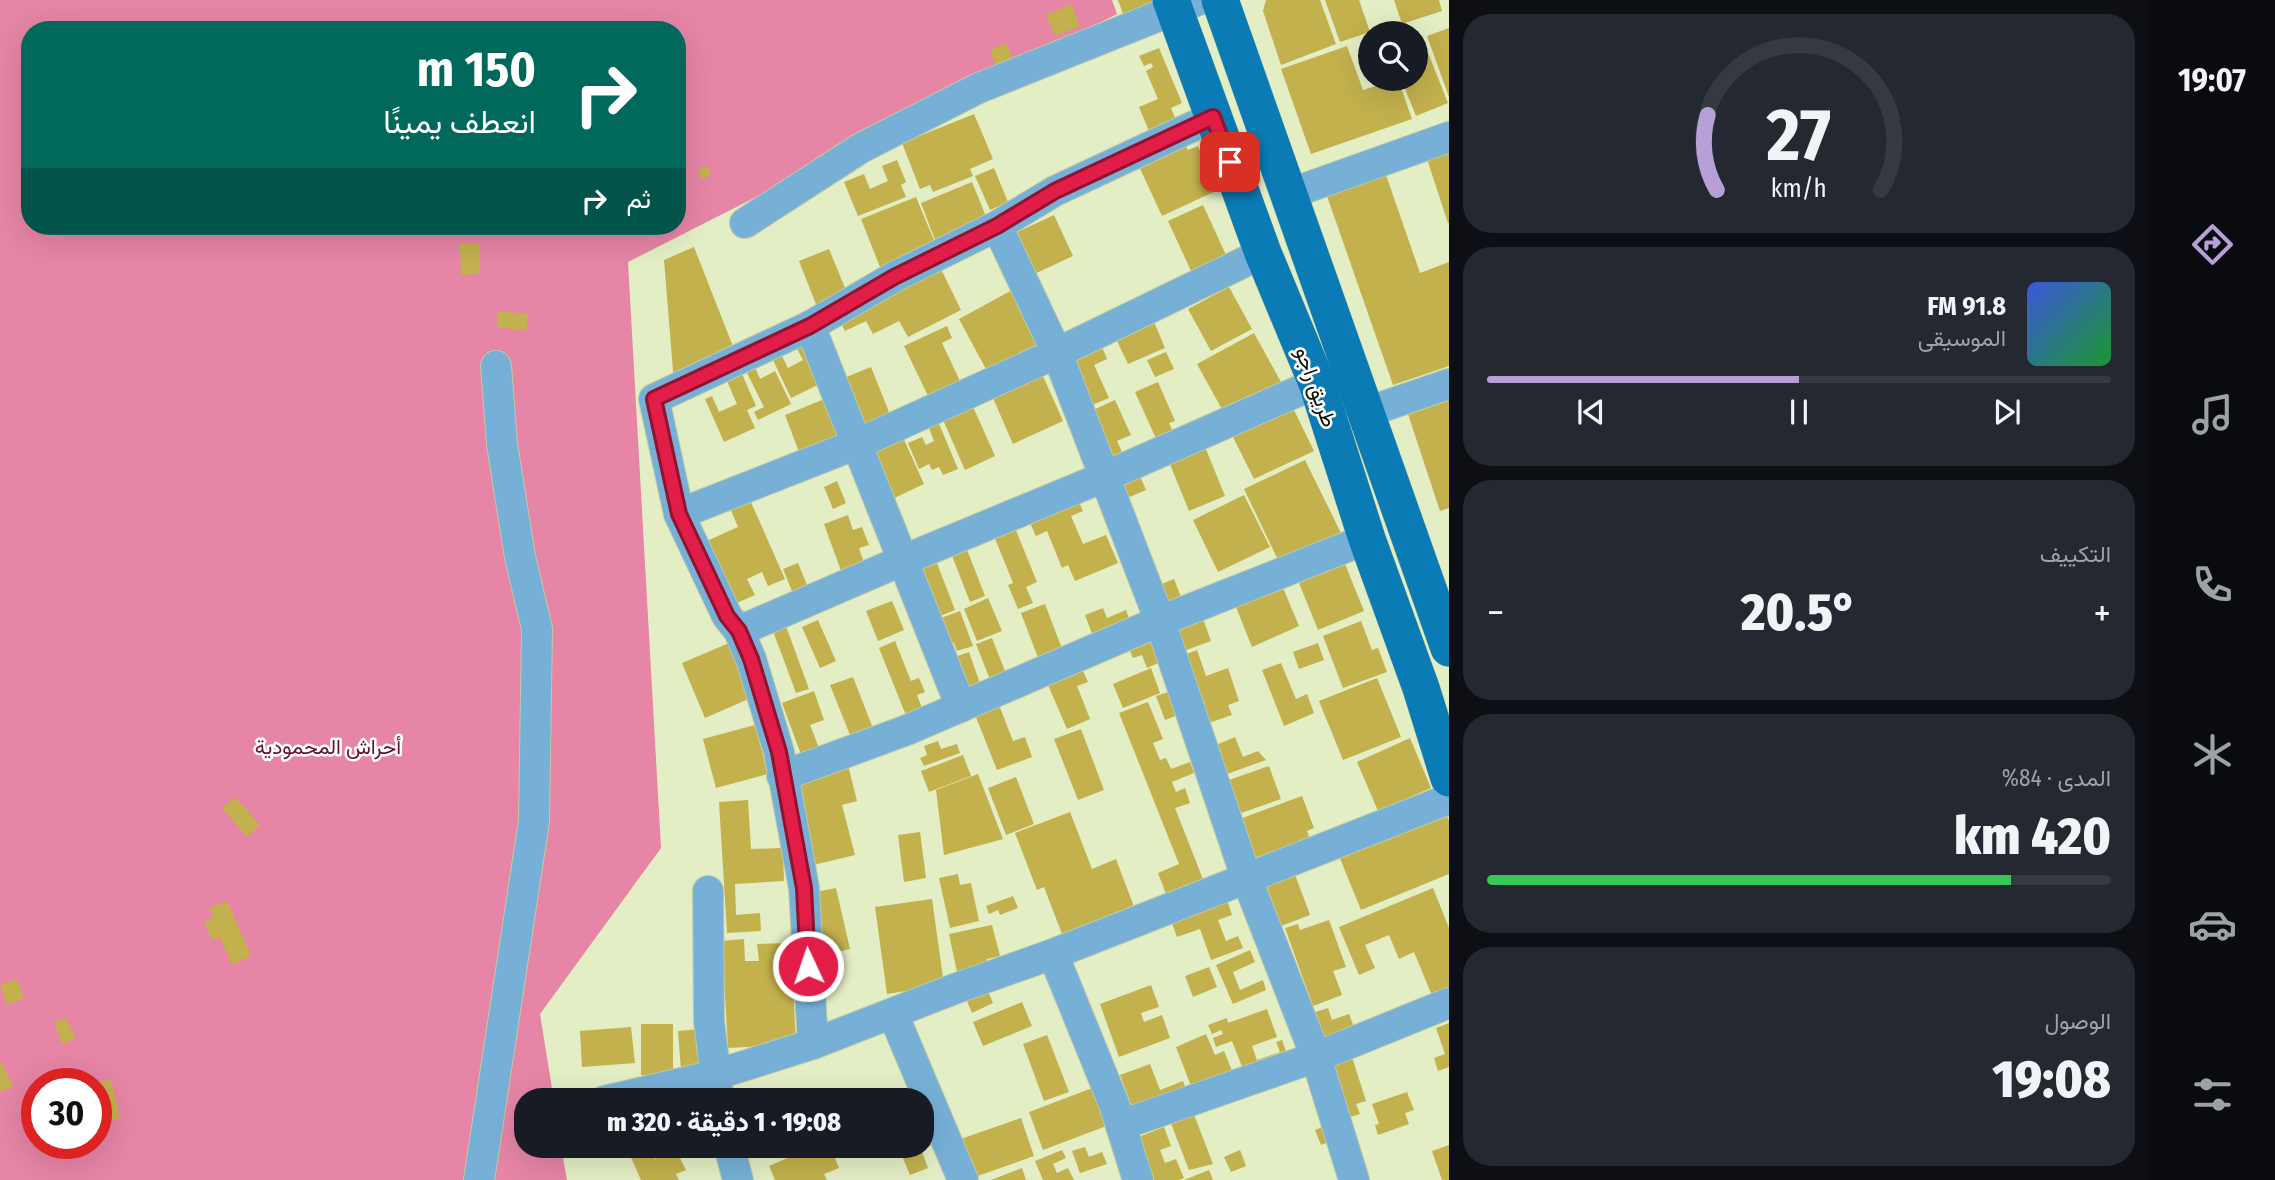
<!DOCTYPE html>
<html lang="ar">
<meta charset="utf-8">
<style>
:root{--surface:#171b24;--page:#242831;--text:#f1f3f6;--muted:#9ea1a6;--line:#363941;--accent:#b6a0d7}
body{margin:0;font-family:"Fira Sans Condensed",Vazirmatn,sans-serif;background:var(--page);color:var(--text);direction:rtl;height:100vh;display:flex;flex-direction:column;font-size:26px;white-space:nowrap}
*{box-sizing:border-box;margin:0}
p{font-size:23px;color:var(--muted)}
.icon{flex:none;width:38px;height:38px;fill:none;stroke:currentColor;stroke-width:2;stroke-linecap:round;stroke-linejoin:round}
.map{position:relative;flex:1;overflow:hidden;direction:ltr}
.details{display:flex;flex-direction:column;gap:14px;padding:14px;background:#0d0f14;width:700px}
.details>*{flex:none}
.guide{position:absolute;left:21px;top:21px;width:665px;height:214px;border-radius:28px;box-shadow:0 7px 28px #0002;direction:rtl;background:#00695c;color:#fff;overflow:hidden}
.controls{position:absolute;left:1358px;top:21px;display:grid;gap:14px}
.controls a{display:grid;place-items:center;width:70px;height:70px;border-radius:50%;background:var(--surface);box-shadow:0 7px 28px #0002;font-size:35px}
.speed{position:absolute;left:21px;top:1068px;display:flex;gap:14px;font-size:35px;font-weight:700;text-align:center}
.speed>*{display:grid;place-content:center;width:91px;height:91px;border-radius:50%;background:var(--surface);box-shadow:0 7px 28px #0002;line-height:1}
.speed .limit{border:10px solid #d22;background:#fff;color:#111}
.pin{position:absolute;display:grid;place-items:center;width:60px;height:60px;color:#fff;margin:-30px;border-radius:14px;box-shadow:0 4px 10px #0006}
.me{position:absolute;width:77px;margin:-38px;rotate:357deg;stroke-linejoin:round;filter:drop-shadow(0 0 5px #0008)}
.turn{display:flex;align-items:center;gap:24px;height:147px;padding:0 35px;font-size:32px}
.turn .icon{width:91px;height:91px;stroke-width:2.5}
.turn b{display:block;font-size:49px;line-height:60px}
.then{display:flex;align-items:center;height:66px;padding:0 35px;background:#0003;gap:14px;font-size:26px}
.big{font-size:52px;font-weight:800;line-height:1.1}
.details .tile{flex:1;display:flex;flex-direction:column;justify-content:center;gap:10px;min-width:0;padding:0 24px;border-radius:28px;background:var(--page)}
.details .dial{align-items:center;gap:0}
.dial svg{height:182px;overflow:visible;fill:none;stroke:var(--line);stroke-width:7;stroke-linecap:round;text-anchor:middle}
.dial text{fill:var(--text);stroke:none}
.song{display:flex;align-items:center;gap:21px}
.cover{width:84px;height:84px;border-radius:10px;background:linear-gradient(135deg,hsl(230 70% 55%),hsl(130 70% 35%))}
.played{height:7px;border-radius:4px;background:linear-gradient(90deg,var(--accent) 50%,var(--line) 50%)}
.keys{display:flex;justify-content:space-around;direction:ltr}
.heat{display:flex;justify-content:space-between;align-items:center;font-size:38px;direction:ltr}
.charge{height:10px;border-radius:5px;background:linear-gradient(90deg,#34c759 84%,var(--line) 0)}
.trip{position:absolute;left:514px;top:1088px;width:420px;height:70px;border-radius:28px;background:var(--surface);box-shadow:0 7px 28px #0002;font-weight:800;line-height:70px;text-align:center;direction:rtl}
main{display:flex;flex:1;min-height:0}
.dock{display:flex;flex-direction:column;width:126px;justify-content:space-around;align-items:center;background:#090b0e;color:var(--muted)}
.dock .icon{width:49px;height:49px}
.dock .active{color:var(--accent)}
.dock b{font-size:32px;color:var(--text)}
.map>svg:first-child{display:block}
.forest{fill:#e685a5;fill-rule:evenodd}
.building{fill:#c2b14c}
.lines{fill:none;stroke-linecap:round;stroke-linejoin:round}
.minor-casing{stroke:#c1caa6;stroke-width:32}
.major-casing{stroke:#c1caa6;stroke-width:38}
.minor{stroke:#77b0d7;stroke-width:30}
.major{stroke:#0a7bb4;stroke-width:37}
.route-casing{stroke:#92132f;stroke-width:18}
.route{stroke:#e11d48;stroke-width:12}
.labels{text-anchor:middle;stroke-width:5;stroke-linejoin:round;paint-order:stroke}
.street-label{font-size:21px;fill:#0c0f03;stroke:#fff}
.park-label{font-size:21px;fill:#661036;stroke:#fff}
</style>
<main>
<nav class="dock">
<b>19:07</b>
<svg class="icon active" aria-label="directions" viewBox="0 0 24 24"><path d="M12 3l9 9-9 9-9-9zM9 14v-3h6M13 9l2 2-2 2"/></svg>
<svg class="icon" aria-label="music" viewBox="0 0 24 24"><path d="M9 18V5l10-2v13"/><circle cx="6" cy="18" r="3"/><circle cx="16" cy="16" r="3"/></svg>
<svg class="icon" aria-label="phone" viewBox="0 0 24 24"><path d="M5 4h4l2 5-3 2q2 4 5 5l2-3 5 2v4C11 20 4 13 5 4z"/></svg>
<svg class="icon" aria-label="climate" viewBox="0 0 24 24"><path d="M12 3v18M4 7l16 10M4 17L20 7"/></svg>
<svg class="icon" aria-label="car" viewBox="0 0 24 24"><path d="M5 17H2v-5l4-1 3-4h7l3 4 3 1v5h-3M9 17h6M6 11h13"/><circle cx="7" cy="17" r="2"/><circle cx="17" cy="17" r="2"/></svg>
<svg class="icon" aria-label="filters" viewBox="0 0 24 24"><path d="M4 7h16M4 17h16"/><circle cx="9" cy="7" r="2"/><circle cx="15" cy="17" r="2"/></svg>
</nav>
<section class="details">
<div class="tile dial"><svg viewBox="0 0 100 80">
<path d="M14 69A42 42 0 1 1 86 69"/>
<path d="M14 69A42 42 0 0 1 10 36" stroke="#b6a0d7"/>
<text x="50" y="56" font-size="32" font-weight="700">27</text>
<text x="50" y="72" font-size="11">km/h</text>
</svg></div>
<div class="tile">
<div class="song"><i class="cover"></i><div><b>91.8 FM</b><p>الموسيقى</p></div></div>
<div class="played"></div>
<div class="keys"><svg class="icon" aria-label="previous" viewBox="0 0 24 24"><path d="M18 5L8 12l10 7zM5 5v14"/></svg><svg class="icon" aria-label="pause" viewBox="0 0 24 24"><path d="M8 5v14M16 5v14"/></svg><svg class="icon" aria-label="next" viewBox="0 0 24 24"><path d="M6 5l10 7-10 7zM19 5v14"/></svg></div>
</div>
<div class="tile"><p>التكييف</p>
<div class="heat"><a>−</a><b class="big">20.5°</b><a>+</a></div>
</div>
<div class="tile"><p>المدى · 84%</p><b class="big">420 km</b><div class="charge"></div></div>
<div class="tile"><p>الوصول</p><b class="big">19:08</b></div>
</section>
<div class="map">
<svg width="1449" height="1180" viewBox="0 0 1449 1180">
<rect width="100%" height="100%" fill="#e3eec5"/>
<path class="forest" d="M0,0H1112L1117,14L628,262L661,848L540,1014L554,1101H527V1146H561L567,1180H0ZM30,30H677V226H30ZM37,1083H96V1143H37Z"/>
<g class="building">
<path d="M1118,0H1152L1153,4L1123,14Z"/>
<path d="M1266,0H1320L1336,44L1281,65L1263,11Z"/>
<path d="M1325,0H1359L1370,32L1340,42Z"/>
<path d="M1394,0H1439L1442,11L1402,24Z"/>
<path d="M1071,4L1080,26L1055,36L1046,15Z"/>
<path d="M1449,28V97L1427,36Z"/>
<path d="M1006,43L1013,60L996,67L990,50Z"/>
<path d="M1347,46L1363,90L1398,79L1412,119L1311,154L1281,69Z"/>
<path d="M1159,48L1182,103L1171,108L1178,125L1151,136L1139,107L1158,99L1146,71L1153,67L1151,63L1144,66L1139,56Z"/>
<path d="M1427,50L1448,103L1416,116L1401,79H1416V55Z"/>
<path d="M974,114L993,159L970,169L973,176L933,192L930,185L920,189L902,143Z"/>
<path d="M1183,141L1188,150L1198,146L1218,190L1162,216L1137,162Z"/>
<path d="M1449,142V223H1448L1424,150Z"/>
<path d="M897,160L906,182L901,185L906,197L858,216L844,182L864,174L870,189L888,181L882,166Z"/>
<path d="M707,166L711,175L702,180L698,170Z"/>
<path d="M994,168L1008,202L990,210L975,176Z"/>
<path d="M1386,175L1420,273L1449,262V366L1393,385L1327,196Z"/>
<path d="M972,182L987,219L935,240L921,203Z"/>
<path d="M916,197L936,245L880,267L861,219Z"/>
<path d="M1203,205L1226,255L1191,271L1168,221Z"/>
<path d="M1054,215L1073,256L1026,278L1007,237Z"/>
<path d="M566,226H597L569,235Z"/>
<path d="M479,243L480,274L461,275L460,244Z"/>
<path d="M694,247L734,349L674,383L664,260Z"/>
<path d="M829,249L850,300L819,312L799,261Z"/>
<path d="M939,265L961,310L908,337L899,321L873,334L866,321L845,331L837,316Z"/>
<path d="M1229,287L1252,329L1211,351L1188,309Z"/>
<path d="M1014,289L1042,342L987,371L959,319Z"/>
<path d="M498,311L528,314L526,331L497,327Z"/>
<path d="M1154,322L1165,348L1128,364L1116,339Z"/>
<path d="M947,326L952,338L942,343L961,383L929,398L904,346Z"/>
<path d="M1254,333L1281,382L1224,413L1197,364Z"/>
<path d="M805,340L826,381L791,398L773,360L782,356L788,368L803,360L795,345Z"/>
<path d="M1102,347L1107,359L1094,365L1109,398L1085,408L1063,359Z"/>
<path d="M1166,352L1174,369L1155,377L1147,360Z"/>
<path d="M754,365L760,379L775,371L791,404L758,420L754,412L764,407L745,369Z"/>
<path d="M871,367L893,422L861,434L839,380Z"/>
<path d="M1039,367L1063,421L1013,444L989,389Z"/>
<path d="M742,374L756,406L747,410L755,428L724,442L705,399L712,396L719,412L737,404L727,381Z"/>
<path d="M1158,382L1175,421L1169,423L1175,436L1158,443L1135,392Z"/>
<path d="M1449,394V508L1440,511L1406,408Z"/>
<path d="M832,396L850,441L802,460L785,415Z"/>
<path d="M970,400L995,456L965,470L940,413Z"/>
<path d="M1115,400L1131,435L1117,441L1125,459L1106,467L1082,415Z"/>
<path d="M1289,400L1314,451L1254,479L1229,429Z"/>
<path d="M937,419L958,469L943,475L939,467L932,470L929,464L919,469L908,443L922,437L926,445L934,441L927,423Z"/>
<path d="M901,433L924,484L888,501L864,449Z"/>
<path d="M1203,442L1225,496L1189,511L1167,457Z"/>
<path d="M1305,460L1341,533L1279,562L1244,489Z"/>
<path d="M1137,469L1146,490L1120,501L1112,480Z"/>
<path d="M837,481L846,503L833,509L824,487Z"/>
<path d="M1076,495L1083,511L1071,516L1083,544L1106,535L1118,563L1075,581L1068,565L1062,568L1047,531L1036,536L1027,516Z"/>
<path d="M1244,495L1270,547L1218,572L1193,520Z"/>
<path d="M750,500L785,579L768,586L762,572L747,579L755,595L728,607L700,544L738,527L730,508Z"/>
<path d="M848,515L853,530L862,527L869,545L859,548L867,571L844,579L824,524Z"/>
<path d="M1013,523L1037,582L1026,587L1033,603L1018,609L1008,585L1013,583L992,531Z"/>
<path d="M966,547L985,596L970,602L951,553Z"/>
<path d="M1341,554L1364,611L1318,630L1295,573Z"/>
<path d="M935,558L955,610L935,618L915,566Z"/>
<path d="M798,563L809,590L794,596L783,569Z"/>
<path d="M1174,579L1183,602L1163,610L1154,587Z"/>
<path d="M1281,583L1299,626L1252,647L1234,602Z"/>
<path d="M988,598L1002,631L977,641L964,609Z"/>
<path d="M892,601L904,630L878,641L866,611Z"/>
<path d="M1045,604L1064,654L1040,663L1021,613Z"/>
<path d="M1103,608L1107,618L1126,610L1131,624L1094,639L1085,615Z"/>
<path d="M960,611L973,646L957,651L954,643L942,647L933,621Z"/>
<path d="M1201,613L1211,641L1178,653L1168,625Z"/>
<path d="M783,618L809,689L796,693L770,623Z"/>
<path d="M818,620L836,661L820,668L802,627Z"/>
<path d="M1361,621L1372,650L1378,648L1387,672L1343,688L1323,636Z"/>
<path d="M1157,629L1169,658L1147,668L1142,655L1133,658L1126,642Z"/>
<path d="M992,638L1007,676L991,682L976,644Z"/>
<path d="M895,641L911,681L919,678L925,692L917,695L923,711L907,718L879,648Z"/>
<path d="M729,643L751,698L705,718L682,663Z"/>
<path d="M1318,643L1324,660L1299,669L1293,652Z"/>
<path d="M1197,650L1206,676L1228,668L1239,701L1228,705L1232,715L1209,723L1179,657Z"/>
<path d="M969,652L982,689L963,696L955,657Z"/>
<path d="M1281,663L1296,699L1307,694L1314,713L1284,726L1262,670Z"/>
<path d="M1080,664L1088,682L1077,686L1090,719L1067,729L1045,678Z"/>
<path d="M1151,668L1160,693L1123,708L1113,684Z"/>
<path d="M853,677L874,731L852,740L830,685Z"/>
<path d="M1377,678L1401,737L1343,760L1319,701Z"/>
<path d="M1177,689L1186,712L1165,720L1156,696Z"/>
<path d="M814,691L824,720L810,725L821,753L803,760L782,703Z"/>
<path d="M996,697L1013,741L1025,737L1032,757L997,770L972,707Z"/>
<path d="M1148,702L1163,739L1153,743L1160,760L1166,758L1171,769L1190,762L1194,773L1172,782L1176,792L1185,788L1190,803L1175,808L1206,887L1166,894L1158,873L1179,864L1119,713Z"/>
<path d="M755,725L768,774L716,788L703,739Z"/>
<path d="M1081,729L1104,790L1078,800L1054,739Z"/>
<path d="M1235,737L1243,757L1258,751L1266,760L1227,774L1216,745Z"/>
<path d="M1410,738L1431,788L1378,811L1357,762Z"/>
<path d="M938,741L941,749L957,744L960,753L924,766L920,758L927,755L924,746Z"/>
<path d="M963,755L971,776L929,792L921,771Z"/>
<path d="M848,765L857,801L842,805L855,855L809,866L787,780Z"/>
<path d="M1269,766L1281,799L1238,814L1226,781Z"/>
<path d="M978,774L1003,839L944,855L936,790Z"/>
<path d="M1016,777L1034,824L1006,835L988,788Z"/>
<path d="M1302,796L1314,828L1307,831L1312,845L1254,866L1237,820Z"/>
<path d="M235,797L260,825L247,837L222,808Z"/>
<path d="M748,800L751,849L783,848L784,881L735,884L736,915L760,913L761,931L727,933L719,802Z"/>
<path d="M1444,808L1449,821V874L1361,910L1337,851Z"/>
<path d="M1070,812L1092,869L1116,859L1134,907L1062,934L1044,887L1037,890L1015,833Z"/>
<path d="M920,832L926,878L904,882L898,835Z"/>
<path d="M1294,872L1310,915L1281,926L1265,882Z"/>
<path d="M958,874L960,885L971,883L979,921L950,928L939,878Z"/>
<path d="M836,888L850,949L823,955L810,893Z"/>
<path d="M1433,888L1449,928V998L1435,1003L1414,952L1399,959L1389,935L1365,945L1375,968L1359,975L1339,927Z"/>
<path d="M1013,896L1018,908L1000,915L998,910L989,914L986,906Z"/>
<path d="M1226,897L1232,915L1218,920L1226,941L1238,936L1243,948L1211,960L1200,929L1177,937L1170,918Z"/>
<path d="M932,899L944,985L887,994L875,907Z"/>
<path d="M227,901L251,956L232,965L220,937L212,940L204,922L213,918L209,908Z"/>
<path d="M1329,920L1346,967L1333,971L1342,995L1313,1006L1285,928L1298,924L1300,930Z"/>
<path d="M992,925L1000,956L987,959L988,965L957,972L949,934Z"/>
<path d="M744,939L745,961H759L757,944L791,943L796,1044L728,1048L722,941Z"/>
<path d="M1250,950L1255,962L1233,972L1240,990L1263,980L1266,990L1233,1004L1216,965Z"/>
<path d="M1209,967L1217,987L1193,997L1185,976Z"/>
<path d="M17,979L24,998L7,1005L0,985Z"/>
<path d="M984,982L993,1003L972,1013L963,992Z"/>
<path d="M1151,985L1159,1007L1141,1013L1144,1022L1162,1015L1170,1038L1119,1057L1100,1004Z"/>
<path d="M1022,1002L1032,1026L983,1046L973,1022Z"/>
<path d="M1328,1008L1332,1020L1349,1014L1355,1030L1321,1042L1312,1013Z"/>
<path d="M1267,1009L1277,1037L1252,1046L1257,1060L1280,1052L1276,1042L1282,1040L1288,1057L1245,1074L1232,1041L1216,1047L1213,1038L1223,1034L1221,1030L1212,1034L1208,1025L1227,1018L1228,1023Z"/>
<path d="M65,1018L76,1038L62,1044L54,1022Z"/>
<path d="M1449,1023V1067L1438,1071L1434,1058L1445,1054L1436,1028Z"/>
<rect x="641" y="1024" width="32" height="51"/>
<path d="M631,1027L635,1063L582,1067L580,1031Z"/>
<path d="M701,1029L704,1068L681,1070L678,1031Z"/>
<path d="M1206,1034L1215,1055L1224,1051L1235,1078L1194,1094L1176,1047Z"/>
<path d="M1047,1035L1069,1092L1044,1101L1023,1044Z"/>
<path d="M1352,1057L1366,1101L1356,1104L1360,1114L1346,1118L1329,1064Z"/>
<path d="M0,1061L13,1086L0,1092Z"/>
<path d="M1150,1064L1160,1090L1183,1081L1188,1095L1135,1115L1120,1075Z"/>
<path d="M111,1080L120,1118L102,1122L96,1097V1083Z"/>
<path d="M1095,1087L1109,1125L1043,1150L1029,1112Z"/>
<path d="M697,1088L702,1101H662Z"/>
<path d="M1407,1092L1414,1110L1405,1113L1409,1124L1378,1135L1375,1125L1379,1124L1372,1104Z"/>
<path d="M1193,1112L1213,1164L1189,1170L1170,1121Z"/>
<path d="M922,1115L938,1143L921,1149L928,1168L910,1175L898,1146H922Z"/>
<path d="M1021,1118L1034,1156L975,1177L961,1139Z"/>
<path d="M1332,1123L1331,1141L1321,1145L1315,1130Z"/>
<path d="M1164,1127L1171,1146L1160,1150L1165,1163L1176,1159L1184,1178L1179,1180H1152L1136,1138Z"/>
<path d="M1449,1145V1180H1442L1432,1151Z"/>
<path d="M644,1146H649L655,1159L676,1150L686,1170L676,1174L679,1180H641L629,1153Z"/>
<path d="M815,1146H830L839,1168L824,1174L827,1180H775L769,1166Z"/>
<path d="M1085,1147L1089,1157L1102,1152L1107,1164L1080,1173L1072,1151Z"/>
<path d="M1062,1150L1066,1158L1053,1164L1057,1173L1068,1168L1074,1180H1043L1035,1161Z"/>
<path d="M1240,1150L1246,1166L1231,1172L1224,1157Z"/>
<path d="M1022,1168L1026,1180H991Z"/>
<path d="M1209,1170L1213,1180H1184Z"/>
</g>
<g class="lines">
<g class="minor-casing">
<g id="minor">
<path d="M1289,194L1449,137"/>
<path d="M745,223L861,148L979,88L1199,0"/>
<path d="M997,226L1057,353L1160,621L1246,877L1316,1057L1354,1180"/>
<path d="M810,326L961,707"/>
<path d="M1367,412L1449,384"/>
<path d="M679,514L857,444L1057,353L1263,253"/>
<path d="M739,631L901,561L1104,477L1317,383"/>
<path d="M782,776L907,730L1160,621L1367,539"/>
<path d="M708,891L709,1021L719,1101"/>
<path d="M1053,954L1114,1104L1138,1180"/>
<path d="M893,1014L963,1180"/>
<path d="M813,1044L804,888L779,752L751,659L739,631L727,616L679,514L654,399L810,326L894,277L997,226L1055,191L1213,117"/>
<path d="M604,1101L715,1075L813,1044L957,988L1053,954L1449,799"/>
<path d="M1121,1125L1316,1057L1449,1003"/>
<path d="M729,1146L738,1180"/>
<path d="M479,1180L534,821L537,629L520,557L502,444L496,366"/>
</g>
</g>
<g class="major-casing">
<g id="major">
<path d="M1171,0L1263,253L1317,383L1367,539L1421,688L1449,778"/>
<path d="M1220,0L1449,648"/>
</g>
</g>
<use href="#minor" class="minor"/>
<use href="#major" class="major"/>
</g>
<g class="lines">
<g class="route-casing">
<path id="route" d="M808,966L804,888L779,752L751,659L739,631L727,616L679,514L654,399L810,326L894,277L997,226L1055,191L1213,117L1230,162"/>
</g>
<use href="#route" class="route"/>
</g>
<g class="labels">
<g class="street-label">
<text transform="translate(1316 387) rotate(70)" y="7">طريق راجو</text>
</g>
<g class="park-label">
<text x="328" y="754">أحراش المحمودية</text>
</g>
</g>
</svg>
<div class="controls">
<a><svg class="icon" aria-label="search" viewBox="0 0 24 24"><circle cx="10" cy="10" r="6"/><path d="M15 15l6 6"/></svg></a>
</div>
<div class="speed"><div class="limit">30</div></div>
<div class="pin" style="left:1230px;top:162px;background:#d93025"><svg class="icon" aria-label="arrive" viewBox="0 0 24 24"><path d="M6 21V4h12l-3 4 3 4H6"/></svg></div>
<svg class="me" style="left:808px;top:966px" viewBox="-20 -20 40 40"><circle r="17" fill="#e11d48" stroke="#fff" stroke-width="3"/><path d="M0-11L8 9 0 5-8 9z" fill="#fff"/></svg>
<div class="trip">19:08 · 1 دقيقة · 320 m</div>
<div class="guide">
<div class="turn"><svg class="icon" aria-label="right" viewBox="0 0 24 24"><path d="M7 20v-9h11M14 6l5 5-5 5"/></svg><div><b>150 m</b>انعطف يمينًا</div></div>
<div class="then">ثم<svg class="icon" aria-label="right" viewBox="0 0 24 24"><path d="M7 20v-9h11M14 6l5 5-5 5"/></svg></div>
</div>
</div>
</main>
